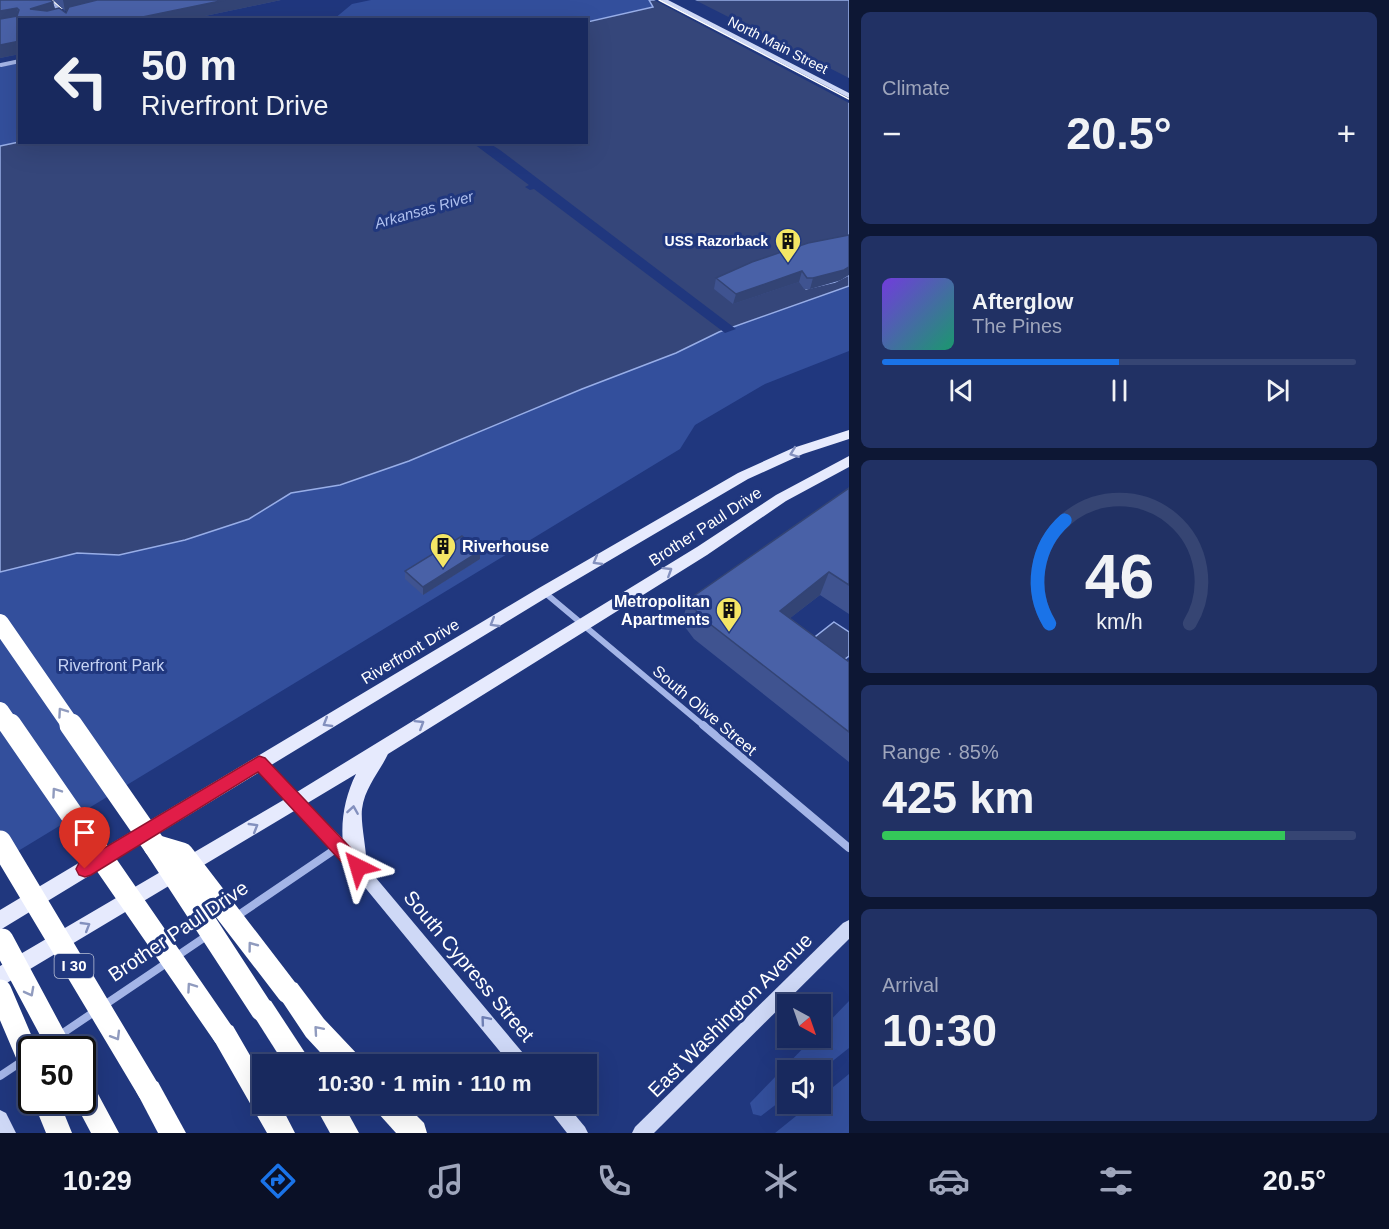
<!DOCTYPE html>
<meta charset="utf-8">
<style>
:root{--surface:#18295e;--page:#213164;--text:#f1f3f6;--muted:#9fa6bc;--line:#364573;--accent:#1a73e8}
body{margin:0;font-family:Helvetica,sans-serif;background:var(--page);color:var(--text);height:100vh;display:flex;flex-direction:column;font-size:22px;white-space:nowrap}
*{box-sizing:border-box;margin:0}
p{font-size:20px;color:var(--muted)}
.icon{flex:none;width:33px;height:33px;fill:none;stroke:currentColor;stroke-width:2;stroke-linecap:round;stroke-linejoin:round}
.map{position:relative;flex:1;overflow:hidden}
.details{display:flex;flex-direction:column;gap:12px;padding:12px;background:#0d1734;width:540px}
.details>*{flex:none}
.top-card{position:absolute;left:18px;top:18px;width:570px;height:126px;border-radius:0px;box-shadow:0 6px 24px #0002,0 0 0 2px var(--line);background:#18295e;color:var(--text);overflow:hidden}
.needle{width:39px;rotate:140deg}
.tools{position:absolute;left:777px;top:994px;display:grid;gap:12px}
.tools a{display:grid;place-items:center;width:54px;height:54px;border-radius:0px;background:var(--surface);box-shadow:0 6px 24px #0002,0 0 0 2px var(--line);font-size:30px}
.speed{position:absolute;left:18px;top:1036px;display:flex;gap:12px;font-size:30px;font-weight:700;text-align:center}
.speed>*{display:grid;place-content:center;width:78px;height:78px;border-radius:50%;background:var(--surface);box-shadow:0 6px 24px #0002,0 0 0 2px var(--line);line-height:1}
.speed .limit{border:3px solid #111;border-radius:9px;background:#fff;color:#111}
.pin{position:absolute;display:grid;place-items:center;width:51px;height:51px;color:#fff;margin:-62px -26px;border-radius:50% 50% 50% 0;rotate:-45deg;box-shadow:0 0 6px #0007}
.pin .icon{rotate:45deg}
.me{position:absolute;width:66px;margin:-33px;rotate:320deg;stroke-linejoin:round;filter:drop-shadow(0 0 4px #0008)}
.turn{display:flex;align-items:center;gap:21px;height:126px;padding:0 24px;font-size:27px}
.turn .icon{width:78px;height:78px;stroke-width:2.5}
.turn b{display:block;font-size:42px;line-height:51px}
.big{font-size:45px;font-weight:600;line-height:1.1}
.details .tile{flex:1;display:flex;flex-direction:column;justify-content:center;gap:9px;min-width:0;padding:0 21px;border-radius:9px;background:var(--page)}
.details .dial{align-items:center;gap:0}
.dial svg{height:156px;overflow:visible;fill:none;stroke:var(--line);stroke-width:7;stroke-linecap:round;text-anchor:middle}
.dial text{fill:var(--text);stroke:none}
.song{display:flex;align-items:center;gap:18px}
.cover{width:72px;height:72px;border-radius:9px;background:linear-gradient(135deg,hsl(260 70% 55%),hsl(160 70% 35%))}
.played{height:6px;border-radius:3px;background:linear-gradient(90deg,var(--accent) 50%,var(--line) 50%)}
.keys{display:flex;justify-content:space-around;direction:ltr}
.heat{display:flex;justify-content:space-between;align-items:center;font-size:33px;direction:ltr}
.charge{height:9px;border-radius:4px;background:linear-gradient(90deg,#34c759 85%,var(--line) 0)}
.trip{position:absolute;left:252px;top:1054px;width:345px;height:60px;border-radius:0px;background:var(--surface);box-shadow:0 6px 24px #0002,0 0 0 2px var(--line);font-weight:600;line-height:60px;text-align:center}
.tab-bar{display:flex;height:96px;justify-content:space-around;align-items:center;background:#0a1026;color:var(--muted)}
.tab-bar .icon{width:42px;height:42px}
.tab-bar .current{color:var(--accent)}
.tab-bar b{font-size:27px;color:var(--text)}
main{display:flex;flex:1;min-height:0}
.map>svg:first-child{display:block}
.green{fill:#334f9c}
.water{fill:#35467a;stroke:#98aee8;stroke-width:1.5}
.pier{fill:#20377e}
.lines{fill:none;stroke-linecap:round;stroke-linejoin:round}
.street-far2{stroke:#a4b5e7;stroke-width:4}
.street-far1{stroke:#a4b5e7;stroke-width:6}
.street{stroke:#a4b5e7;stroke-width:8}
.secondary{fill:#ced8f6;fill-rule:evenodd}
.primary{fill:#e6eafd;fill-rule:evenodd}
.highway{fill:#fff;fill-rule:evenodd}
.tram{stroke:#fff;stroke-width:1.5}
.highway-bridge-far1{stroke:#fff;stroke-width:18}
.highway-bridge{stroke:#fff;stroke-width:23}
.wall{fill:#3f5390}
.shaded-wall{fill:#334475}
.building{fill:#4961a7;stroke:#334475;stroke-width:1.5}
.oneway{stroke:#8390be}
.oneway2{stroke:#909bbe}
.oneway3{stroke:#6e7fb4}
.route{fill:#e11d48;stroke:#92132f;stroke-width:1.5}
.labels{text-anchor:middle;stroke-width:6;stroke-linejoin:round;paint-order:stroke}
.far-street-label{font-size:14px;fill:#fff;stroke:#20377e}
.far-poi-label{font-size:14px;font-weight:bold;fill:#fff;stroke:#20377e;text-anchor:end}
.far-water-label{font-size:15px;font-style:italic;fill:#afc0ef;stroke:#20377e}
.shield{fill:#20377e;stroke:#bcc3d8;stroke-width:1.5}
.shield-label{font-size:15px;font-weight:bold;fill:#fff}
.street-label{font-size:16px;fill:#fff;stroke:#20377e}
.poi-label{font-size:16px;font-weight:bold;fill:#fff;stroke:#20377e;text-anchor:start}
.park-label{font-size:16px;fill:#c7d4f5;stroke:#20377e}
.near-street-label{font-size:20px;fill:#fff;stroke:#20377e}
</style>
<main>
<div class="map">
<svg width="849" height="1133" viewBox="0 0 849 1133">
<rect width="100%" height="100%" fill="#20377e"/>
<g class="green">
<path d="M371,0H649L655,6L587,22L586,20H327L334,19L352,4Z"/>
<path d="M19,63V142L0,146V67Z"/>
<path d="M849,286V351L765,384L695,425L680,449L0,862V572L77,553L119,554L185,540L249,519L291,493L340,485L409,461L582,389L676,353L719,332Z"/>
<path d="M849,1001V1048L820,1071H788L787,1096L761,1116L753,1114L750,1103L813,1038H820L821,1030Z"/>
<path d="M849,1074V1133H775L811,1104H820L821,1097Z"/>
</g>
<g class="water">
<path d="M649,0H849V243L792,268L806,289L835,282L849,275V286L719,332L676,353L582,389L409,461L340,485L291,493L249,519L185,540L119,555L77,553L0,572V146L19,142H586L587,22L653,7Z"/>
<path d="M834,622L849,632V656L841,662L811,640Z"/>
</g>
<g class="pier">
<path d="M654,0H695L849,78V103Z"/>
<path d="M467,143H489L500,150L736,329L725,333L534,189L530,190L525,187L529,185L474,144Z"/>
</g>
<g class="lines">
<g class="street-far2">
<path d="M49,0L68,20"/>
<path d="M1,65L20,61"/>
</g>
<path class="street-far1" d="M544,592L705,727"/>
<g class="street">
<path d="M703,725L849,848"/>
<path d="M237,916L340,846"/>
<path d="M177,956L208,935"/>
<path d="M60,1035L168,962"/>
<path d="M38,1050L52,1041"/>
<path d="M0,1076L24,1060"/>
</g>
<g class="secondary">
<path d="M660,0H668L849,93V98Z"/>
<path d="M259,757L264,759L345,841L528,1059L531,1065H511L335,851L254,767L252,763L254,759Z"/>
<path d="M849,920V939L654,1133H632L635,1127L843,923Z"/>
<path d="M546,1104H566L585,1127L588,1133H567L549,1110Z"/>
<path d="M0,1110L6,1113L16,1133H0Z"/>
</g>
<g class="primary">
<path d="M849,430V439L803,454L748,479L549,596L0,930V910L539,588L738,473L793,448Z"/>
<path d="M849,456V467L786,501L707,555L388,754C379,773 365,787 362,809C360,826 370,862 365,873L358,876L351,873C337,842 341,804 356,774L0,987V966L292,795L697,547L776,495Z"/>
</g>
<g class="highway">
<path d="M288,980L297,983L324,1019L359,1056L363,1065H332L306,1037L276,992L279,983Z"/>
<path d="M262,998L271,1001L313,1065H285L250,1010L253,1001Z"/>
<path d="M224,1022L233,1026L262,1076V1104H280L295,1133H267L211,1035L215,1026Z"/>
<path d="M82,1077L91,1081L119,1133H91L74,1101H82Z"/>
<path d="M149,1078L158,1082L186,1133H158L136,1091L140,1082Z"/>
<path d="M33,1101H59L72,1133H46Z"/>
<path d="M314,1104H343L359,1133H330Z"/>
<path d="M374,1104H405L424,1123L427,1133H396L378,1113Z"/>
</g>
<g class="tram">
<path d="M52,0L61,8L79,10"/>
<path d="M659,0L849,99"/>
</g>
<g class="highway-bridge-far1">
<path d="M0,623L72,727"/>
<path d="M0,711L11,727"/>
</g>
<g class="highway-bridge">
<path d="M10,725L224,1035"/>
<path d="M71,725L155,846L262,1010"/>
<path d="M0,842L149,1091"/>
<path d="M155,846L182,854L288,992"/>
<path d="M2,940L61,1050"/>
<path d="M0,991L32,1066"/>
</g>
</g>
<g class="wall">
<path d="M0,0L53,2L55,9L66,13L67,11H65L53,0H281L186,20H20V54L0,58Z"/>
<path d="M808,243L841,280L810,289H804L799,282L733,304L714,289L716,278Z"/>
<path d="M849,488V614L820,595L790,618L849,662V762L694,639L682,623L688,600Z"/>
<path d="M480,551V559L423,595L405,579V571Z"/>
</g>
<g class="shaded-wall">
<path d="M63,0H117L65,11Z"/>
<path d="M225,0H281L186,20H128Z"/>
<path d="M53,2L56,13L30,9Z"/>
<path d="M17,8L20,19L0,23V11Z"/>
<path d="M20,41V54L0,58V45Z"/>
<path d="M849,267V275L841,280L810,289L813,278Z"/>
<path d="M802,271L799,282L733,304L736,294Z"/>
<path d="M480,551V559L423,595V587Z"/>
<path d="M829,572L820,595L771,633L780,611Z"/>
</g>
<g class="building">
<path d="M0,0H51L53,2L30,9L47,11L59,8L66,13L69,7L97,0H225L128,20H20V41L0,45V19L17,16L19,10L17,8L0,11Z"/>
<path d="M849,235V267L844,270L813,278H807L802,271L736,294L716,278L752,262L808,243Z"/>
<path d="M849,488V585L829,572L780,611L849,662V732L701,617L688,600Z"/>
<path d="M462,536L480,551L423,587L405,571Z"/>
</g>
<defs><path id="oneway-chevron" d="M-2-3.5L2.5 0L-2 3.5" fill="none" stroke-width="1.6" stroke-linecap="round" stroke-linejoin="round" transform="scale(1.5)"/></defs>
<g class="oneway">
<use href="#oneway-chevron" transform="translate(794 453) rotate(159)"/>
<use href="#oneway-chevron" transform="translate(597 561) rotate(150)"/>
<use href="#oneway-chevron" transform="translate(668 571) rotate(-32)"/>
<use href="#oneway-chevron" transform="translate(494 623) rotate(149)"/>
<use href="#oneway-chevron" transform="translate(327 723) rotate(149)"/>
<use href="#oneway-chevron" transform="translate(420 724) rotate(-32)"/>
<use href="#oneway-chevron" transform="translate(353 810) rotate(-81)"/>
<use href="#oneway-chevron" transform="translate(254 827) rotate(-31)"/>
<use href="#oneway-chevron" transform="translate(86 926) rotate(-31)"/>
</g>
<g class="oneway2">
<use href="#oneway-chevron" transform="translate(62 712) rotate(-125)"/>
<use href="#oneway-chevron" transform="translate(56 792) rotate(-125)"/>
<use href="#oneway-chevron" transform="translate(252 946) rotate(-127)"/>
<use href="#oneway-chevron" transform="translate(191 987) rotate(-125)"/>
<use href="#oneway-chevron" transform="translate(30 992) rotate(62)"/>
<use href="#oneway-chevron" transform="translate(318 1030) rotate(-131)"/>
<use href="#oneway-chevron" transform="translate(116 1036) rotate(59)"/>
</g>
<use class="oneway3" href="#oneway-chevron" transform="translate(485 1020) rotate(-130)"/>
<path class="route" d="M259,756L265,758L364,862L367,867L364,873L358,875L352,873L258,772L91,875L85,877L79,875L76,869L79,863Z"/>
<defs>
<g id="building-pin" transform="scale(1.35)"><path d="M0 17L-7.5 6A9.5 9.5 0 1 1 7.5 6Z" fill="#f4e665" stroke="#20377e"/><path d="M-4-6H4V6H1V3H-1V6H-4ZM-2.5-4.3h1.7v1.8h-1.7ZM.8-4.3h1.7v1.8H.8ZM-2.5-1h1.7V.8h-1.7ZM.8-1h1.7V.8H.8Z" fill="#111"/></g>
</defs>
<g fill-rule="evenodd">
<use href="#building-pin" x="788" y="241"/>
<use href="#building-pin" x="443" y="546"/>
<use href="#building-pin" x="729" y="610"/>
</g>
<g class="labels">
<g class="far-street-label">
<text transform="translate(778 45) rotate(27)" y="5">North Main Street</text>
</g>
<g class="far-poi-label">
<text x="768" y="246">USS Razorback</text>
</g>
<g class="far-water-label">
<text transform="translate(424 210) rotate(-16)" y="5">Arkansas River</text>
</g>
<rect class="shield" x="54.5" y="954" width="39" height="24" rx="4.5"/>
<g class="shield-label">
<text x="74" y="971">I 30</text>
</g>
<g class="street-label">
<text transform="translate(705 526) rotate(-33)" y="6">Brother Paul Drive</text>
<text transform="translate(410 651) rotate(-31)" y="6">Riverfront Drive</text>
<text transform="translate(705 710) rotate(40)" y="6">South Olive Street</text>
</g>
<g class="poi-label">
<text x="462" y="552">Riverhouse</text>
<text x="710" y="607" text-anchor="end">Metropolitan<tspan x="710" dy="18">Apartments</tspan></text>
</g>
<g class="park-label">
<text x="111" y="671">Riverfront Park</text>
</g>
<g class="near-street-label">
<text transform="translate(178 931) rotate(-34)" y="7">Brother Paul Drive</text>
<text transform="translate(469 966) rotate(50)" y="7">South Cypress Street</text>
<text transform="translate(730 1015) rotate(-45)" y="7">East Washington Avenue</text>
</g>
</g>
</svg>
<div class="tools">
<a><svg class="needle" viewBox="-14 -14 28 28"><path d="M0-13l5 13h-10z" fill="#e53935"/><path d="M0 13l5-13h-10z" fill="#9fa6bc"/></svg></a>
<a><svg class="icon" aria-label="sound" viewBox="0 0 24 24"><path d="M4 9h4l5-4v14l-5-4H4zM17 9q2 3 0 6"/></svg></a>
</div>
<div class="speed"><div class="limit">50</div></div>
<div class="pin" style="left:85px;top:869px;background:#d93025"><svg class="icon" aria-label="arrive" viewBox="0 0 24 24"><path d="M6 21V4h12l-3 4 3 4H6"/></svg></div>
<svg class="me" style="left:358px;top:867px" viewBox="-20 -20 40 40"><path d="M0-17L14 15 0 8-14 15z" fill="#e11d48" stroke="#fff" stroke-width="4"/></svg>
<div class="trip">10:30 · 1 min · 110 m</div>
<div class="top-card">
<div class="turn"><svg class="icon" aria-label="left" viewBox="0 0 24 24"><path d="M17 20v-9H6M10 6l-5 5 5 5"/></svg><div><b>50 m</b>Riverfront Drive</div></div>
</div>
</div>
<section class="details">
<div class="tile"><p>Climate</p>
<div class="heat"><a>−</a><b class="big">20.5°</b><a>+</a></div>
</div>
<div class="tile">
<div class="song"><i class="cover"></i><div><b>Afterglow</b><p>The Pines</p></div></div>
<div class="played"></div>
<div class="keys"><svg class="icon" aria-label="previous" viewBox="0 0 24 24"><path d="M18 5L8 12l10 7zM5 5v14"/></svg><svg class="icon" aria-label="pause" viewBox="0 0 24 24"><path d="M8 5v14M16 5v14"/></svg><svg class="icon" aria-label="next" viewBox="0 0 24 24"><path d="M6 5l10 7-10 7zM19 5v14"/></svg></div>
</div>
<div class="tile dial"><svg viewBox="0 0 100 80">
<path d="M14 69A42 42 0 1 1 86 69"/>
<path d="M14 69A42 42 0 0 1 22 16" stroke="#1a73e8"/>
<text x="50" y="56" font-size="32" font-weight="700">46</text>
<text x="50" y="72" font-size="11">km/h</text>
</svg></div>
<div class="tile"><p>Range · 85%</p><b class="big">425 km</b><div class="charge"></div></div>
<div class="tile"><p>Arrival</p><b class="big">10:30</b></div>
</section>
</main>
<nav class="tab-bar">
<b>10:29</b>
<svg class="icon current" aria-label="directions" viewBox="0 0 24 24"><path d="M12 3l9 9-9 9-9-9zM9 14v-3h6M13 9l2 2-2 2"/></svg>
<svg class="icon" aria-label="music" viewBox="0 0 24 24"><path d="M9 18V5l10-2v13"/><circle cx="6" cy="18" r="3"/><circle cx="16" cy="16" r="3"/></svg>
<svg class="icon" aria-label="phone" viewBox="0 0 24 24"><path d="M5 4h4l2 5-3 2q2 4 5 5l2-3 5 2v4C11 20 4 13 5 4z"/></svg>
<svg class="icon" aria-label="climate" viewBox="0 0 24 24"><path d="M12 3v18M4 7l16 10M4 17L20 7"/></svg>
<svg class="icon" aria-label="car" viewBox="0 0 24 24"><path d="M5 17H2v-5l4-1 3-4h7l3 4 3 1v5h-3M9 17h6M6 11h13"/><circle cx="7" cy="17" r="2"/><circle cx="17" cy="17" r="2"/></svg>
<svg class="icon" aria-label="filters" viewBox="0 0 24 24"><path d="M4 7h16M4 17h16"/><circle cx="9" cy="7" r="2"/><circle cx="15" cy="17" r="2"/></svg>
<b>20.5°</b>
</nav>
